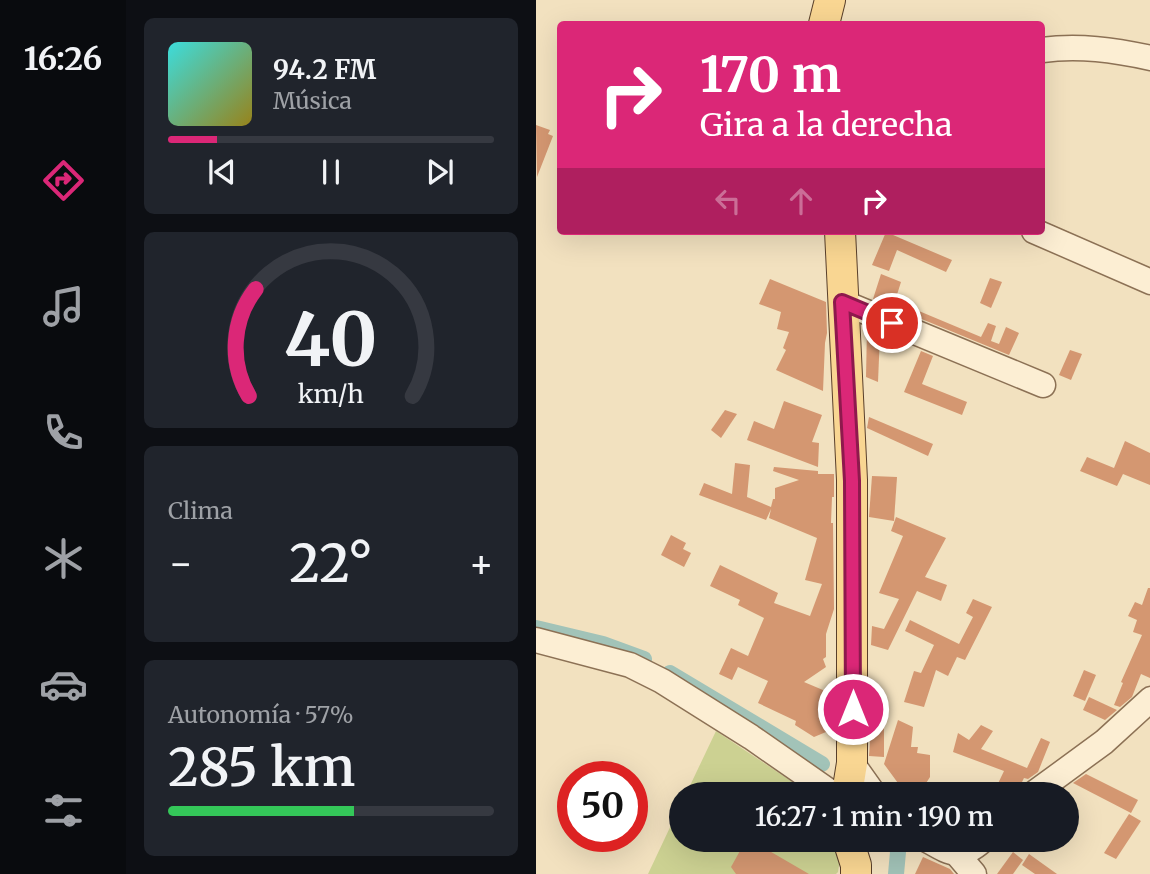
<!DOCTYPE html>
<html lang="es">
<meta charset="utf-8">
<style>
:root{--surface:#171b24;--page:#20242c;--text:#f1f3f6;--muted:#9ea1a6;--line:#363941;--accent:#db2777}
body{margin:0;font-family:Merriweather,serif;background:var(--page);color:var(--text);height:100vh;display:flex;flex-direction:column;font-size:26px;white-space:nowrap}
*{box-sizing:border-box;margin:0}
p{font-size:23px;color:var(--muted)}
.icon{flex:none;width:38px;height:38px;fill:none;stroke:currentColor;stroke-width:2;stroke-linecap:round;stroke-linejoin:round}
.map{position:relative;flex:1;overflow:hidden}
.panel{display:flex;flex-direction:column;gap:18px;padding:18px;background:#0d0f14;width:410px}
.panel>*{flex:none}
.banner{position:absolute;left:21px;top:21px;width:488px;height:214px;border-radius:7px;box-shadow:0 7px 28px #0002;background:#db2777;color:#fff;overflow:hidden}
.speed{position:absolute;left:21px;top:761px;display:flex;gap:14px;font-size:35px;font-weight:700;text-align:center}
.speed>*{display:grid;place-content:center;width:91px;height:91px;border-radius:50%;background:var(--surface);box-shadow:0 7px 28px #0002;line-height:1}
.speed .limit{border:10px solid #d22;background:#fff;color:#111}
.pin{position:absolute;display:grid;place-items:center;width:60px;height:60px;color:#fff;margin:-30px;border:4px solid #fff;border-radius:50%;box-shadow:0 2px 7px #0007}
.me{position:absolute;width:77px;margin:-38px;rotate:0deg;stroke-linejoin:round;filter:drop-shadow(0 0 5px #0008)}
.turn{display:flex;align-items:center;gap:24px;height:147px;padding:0 28px;font-size:32px}
.turn .icon{width:91px;height:91px;stroke-width:2.5}
.turn b{display:block;font-size:49px;line-height:60px}
.lanes{display:flex;align-items:center;height:66px;padding:0 28px;background:#0003;justify-content:center;gap:35px;direction:ltr}
.lanes .off{opacity:.35}
.big{font-size:52px;font-weight:600;line-height:1.1}
.panel .widget{flex:1;display:flex;flex-direction:column;justify-content:center;gap:10px;min-width:0;padding:0 24px;border-radius:10px;background:var(--page)}
.panel .dial{align-items:center;gap:0}
.dial svg{height:182px;overflow:visible;fill:none;stroke:var(--line);stroke-width:7;stroke-linecap:round;text-anchor:middle}
.dial text{fill:var(--text);stroke:none}
.song{display:flex;align-items:center;gap:21px}
.cover{width:84px;height:84px;border-radius:10px;background:linear-gradient(135deg,hsl(180 70% 55%),hsl(50 70% 35%))}
.played{height:7px;border-radius:4px;background:linear-gradient(90deg,var(--accent) 15%,var(--line) 15%)}
.keys{display:flex;justify-content:space-around;direction:ltr}
.heat{display:flex;justify-content:space-between;align-items:center;font-size:38px;direction:ltr}
.charge{height:10px;border-radius:5px;background:linear-gradient(90deg,#34c759 57%,var(--line) 0)}
.trip{position:absolute;left:133px;top:782px;width:410px;height:70px;border-radius:35px;background:var(--surface);box-shadow:0 7px 28px #0002;font-weight:600;line-height:70px;text-align:center}
main{display:flex;flex:1;min-height:0}
.menu{display:flex;flex-direction:column;width:126px;justify-content:space-around;align-items:center;background:#090b0e;color:var(--muted)}
.menu .icon{width:49px;height:49px}
.menu .selected{color:var(--accent)}
.menu b{font-size:32px;color:var(--text)}
.map>svg:first-child{display:block}
.green{fill:#ccd192}
.lines{fill:none;stroke-linecap:round;stroke-linejoin:round}
.canal{stroke:#a2c3b8;stroke-width:16}
.building{fill:#d49771}
.minor-casing{stroke:#8c7155;stroke-width:27}
.major-casing{stroke:#593f2a;stroke-width:32}
.minor{stroke:#fceed3;stroke-width:24}
.major{stroke:#f9d692;stroke-width:30}
.route-casing{stroke:#8e194d;stroke-width:18}
.route{stroke:#db2777;stroke-width:12}
</style>
<main>
<nav class="menu">
<b>16:26</b>
<svg class="icon selected" aria-label="directions" viewBox="0 0 24 24"><path d="M12 3l9 9-9 9-9-9zM9 14v-3h6M13 9l2 2-2 2"/></svg>
<svg class="icon" aria-label="music" viewBox="0 0 24 24"><path d="M9 18V5l10-2v13"/><circle cx="6" cy="18" r="3"/><circle cx="16" cy="16" r="3"/></svg>
<svg class="icon" aria-label="phone" viewBox="0 0 24 24"><path d="M5 4h4l2 5-3 2q2 4 5 5l2-3 5 2v4C11 20 4 13 5 4z"/></svg>
<svg class="icon" aria-label="climate" viewBox="0 0 24 24"><path d="M12 3v18M4 7l16 10M4 17L20 7"/></svg>
<svg class="icon" aria-label="car" viewBox="0 0 24 24"><path d="M5 17H2v-5l4-1 3-4h7l3 4 3 1v5h-3M9 17h6M6 11h13"/><circle cx="7" cy="17" r="2"/><circle cx="17" cy="17" r="2"/></svg>
<svg class="icon" aria-label="filters" viewBox="0 0 24 24"><path d="M4 7h16M4 17h16"/><circle cx="9" cy="7" r="2"/><circle cx="15" cy="17" r="2"/></svg>
</nav>
<section class="panel">
<div class="widget">
<div class="song"><i class="cover"></i><div><b>94.2 FM</b><p>Música</p></div></div>
<div class="played"></div>
<div class="keys"><svg class="icon" aria-label="previous" viewBox="0 0 24 24"><path d="M18 5L8 12l10 7zM5 5v14"/></svg><svg class="icon" aria-label="pause" viewBox="0 0 24 24"><path d="M8 5v14M16 5v14"/></svg><svg class="icon" aria-label="next" viewBox="0 0 24 24"><path d="M6 5l10 7-10 7zM19 5v14"/></svg></div>
</div>
<div class="widget dial"><svg viewBox="0 0 100 80">
<path d="M14 69A42 42 0 1 1 86 69"/>
<path d="M14 69A42 42 0 0 1 17 22" stroke="#db2777"/>
<text x="50" y="56" font-size="32" font-weight="700">40</text>
<text x="50" y="72" font-size="11">km/h</text>
</svg></div>
<div class="widget"><p>Clima</p>
<div class="heat"><a>−</a><b class="big">22°</b><a>+</a></div>
</div>
<div class="widget"><p>Autonomía · 57%</p><b class="big">285 km</b><div class="charge"></div></div>
</section>
<div class="map">
<svg width="615" height="874" viewBox="0 0 615 874">
<rect width="100%" height="100%" fill="#f2e1bf"/>
<g class="green">
<path d="M180,731L270,791L275,794H150Z"/>
<path d="M145,804V840H300L305,853L302,872L300,874H112Z"/>
</g>
<g class="lines">
<g class="canal">
<path d="M0,628L67,644L108,659"/>
<path d="M134,673L286,764"/>
<path d="M359,840L362,852L360,874"/>
</g>
</g>
<g class="building">
<path d="M0,125L14,130L12,134L17,136L1,177Z"/>
<path d="M350,232L416,260L410,272L361,250L353,271L336,265Z"/>
<path d="M345,274L365,282L359,301L445,337L452,323L460,326L455,341L463,344L470,327L483,333L473,355L337,299Z"/>
<path d="M454,278L466,282L455,308L444,303Z"/>
<path d="M234,279L290,302L291,333L289,343L287,391L240,370L250,350L247,348L253,332L241,329L245,312L223,304Z"/>
<path d="M331,328L344,334L342,382L330,377Z"/>
<path d="M534,350L546,354L535,380L523,375Z"/>
<path d="M385,351L397,356L386,384L431,402L426,415L368,392Z"/>
<path d="M248,401L286,415L276,442L283,443L282,467L211,440L218,421L238,429Z"/>
<path d="M189,410L201,414L185,438L175,430Z"/>
<path d="M333,417L397,444L392,456L331,428Z"/>
<path d="M589,441L614,453V485L587,474L581,486L544,471L551,457L578,468Z"/>
<path d="M199,463L214,465L211,497L235,507L237,499H239V488L263,480L237,471L238,467L282,471V474H298V497H296L295,523H297L298,609L290,634V657L287,659L290,667L268,682L294,693L290,732L278,737L259,725L260,721L222,703L232,681L202,667L196,680L183,674L195,648L212,656L228,618L202,605L204,600L174,586L184,565L242,593L238,603L274,616L286,584L269,580L281,538L233,518L235,509L230,520L163,495L168,483L196,494Z"/>
<path d="M336,476L361,477L358,521L333,517Z"/>
<path d="M360,517L410,538L389,577L411,585L405,601L381,591L352,650L335,645L336,626L348,629L363,599L343,593L367,536L355,531Z"/>
<path d="M135,535L150,543L147,549L155,553L148,567L125,555Z"/>
<path d="M612,588H614V678L605,674L596,697L584,707L578,705L587,683L585,682L606,635L597,632L601,620L592,616L599,602L606,605Z"/>
<path d="M437,599L456,607L429,660L421,657L412,676L400,670L388,707L368,702L378,671L385,673L398,645L369,631L374,620L423,644L437,617L430,613Z"/>
<path d="M548,670L560,675L549,701L537,696Z"/>
<path d="M553,697L581,710L569,720L547,710Z"/>
<path d="M362,720L377,727L375,747H382L381,753L394,755V777L383,794H370L348,764Z"/>
<path d="M445,725L457,731L445,749L491,768L505,738L514,742L502,772L492,779L488,778L480,794H457L468,771L417,752L422,733L433,740Z"/>
<path d="M335,728H348V757L333,756Z"/>
<path d="M550,774L602,800L595,813L537,783Z"/>
<path d="M593,814L605,821L580,859L568,853Z"/>
<path d="M215,844L230,849L273,874H200L195,867L205,849L210,852Z"/>
<path d="M477,852L487,860L477,874H461Z"/>
<path d="M493,854L521,874H499L486,865Z"/>
<path d="M387,857L414,869L418,874H379Z"/>
</g>
<g class="lines">
<g class="minor-casing">
<g id="minor">
<path d="M506,50C543,45 578,50 615,58"/>
<path d="M498,231L615,282"/>
<path d="M306,302L507,385"/>
<path d="M0,640L94,665L126,681L215,737L297,794"/>
<path d="M316,763L338,794"/>
<path d="M497,794L568,742L615,699"/>
<path d="M391,840C414,853 424,861 447,840"/>
<path d="M421,854L438,874"/>
</g>
</g>
<g class="major-casing">
<g id="major">
<path d="M288,24L294,0"/>
<path d="M304,231L316,480V763L311,794"/>
<path d="M312,840L320,865V874"/>
</g>
</g>
<use href="#minor" class="minor"/>
<use href="#major" class="major"/>
</g>
<g class="lines">
<g class="route-casing">
<path id="route" d="M317,709L316,481L306,302L356,323"/>
</g>
<use href="#route" class="route"/>
</g>
</svg>
<div class="speed"><div class="limit">50</div></div>
<div class="pin" style="left:356px;top:323px;background:#d93025"><svg class="icon" aria-label="arrive" viewBox="0 0 24 24"><path d="M6 21V4h12l-3 4 3 4H6"/></svg></div>
<svg class="me" style="left:317px;top:709px" viewBox="-20 -20 40 40"><circle r="17" fill="#db2777" stroke="#fff" stroke-width="3"/><path d="M0-11L8 9 0 5-8 9z" fill="#fff"/></svg>
<div class="trip">16:27 · 1 min · 190 m</div>
<div class="banner">
<div class="turn"><svg class="icon" aria-label="right" viewBox="0 0 24 24"><path d="M7 20v-9h11M14 6l5 5-5 5"/></svg><div><b>170 m</b>Gira a la derecha</div></div>
<div class="lanes"><svg class="icon off" aria-label="left" viewBox="0 0 24 24"><path d="M17 20v-9H6M10 6l-5 5 5 5"/></svg><svg class="icon off" aria-label="ahead" viewBox="0 0 24 24"><path d="M12 20V5M6 11l6-6 6 6"/></svg><svg class="icon" aria-label="right" viewBox="0 0 24 24"><path d="M7 20v-9h11M14 6l5 5-5 5"/></svg></div>
</div>
</div>
</main>
